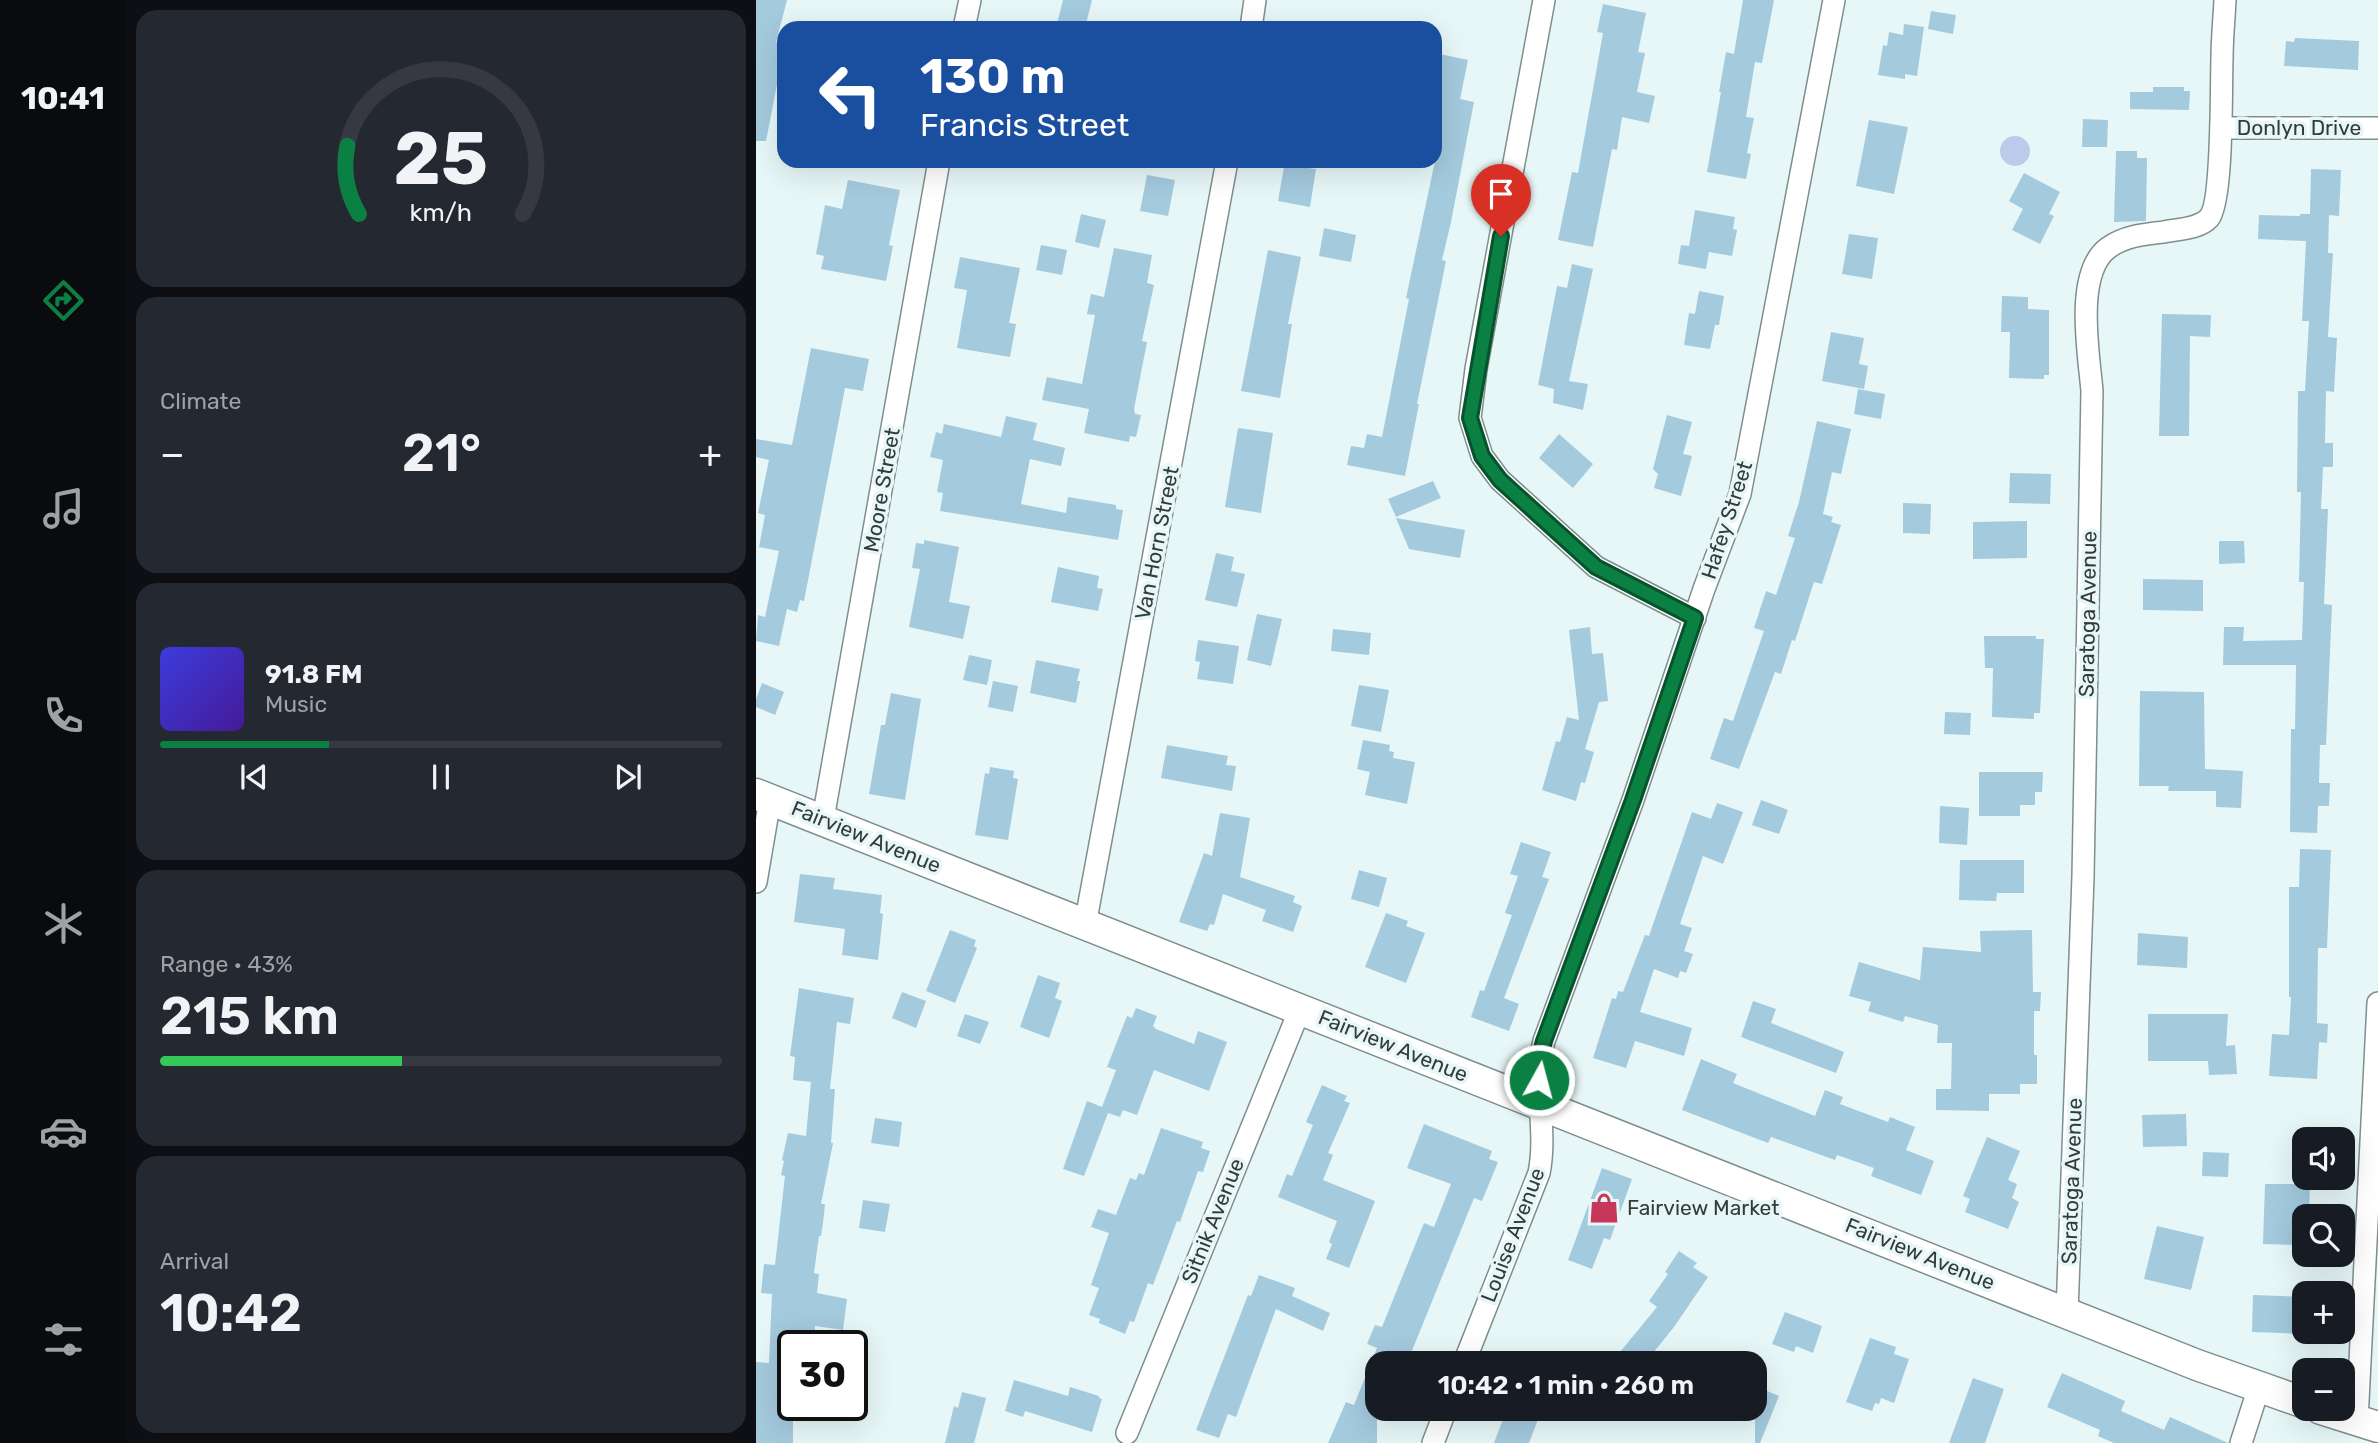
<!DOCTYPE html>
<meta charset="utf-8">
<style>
:root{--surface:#171b24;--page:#242831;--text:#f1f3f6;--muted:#9ea1a6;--line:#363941;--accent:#0b8043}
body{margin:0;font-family:Rubik,sans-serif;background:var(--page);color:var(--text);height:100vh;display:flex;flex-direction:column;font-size:26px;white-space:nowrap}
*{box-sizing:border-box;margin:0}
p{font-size:23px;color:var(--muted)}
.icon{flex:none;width:38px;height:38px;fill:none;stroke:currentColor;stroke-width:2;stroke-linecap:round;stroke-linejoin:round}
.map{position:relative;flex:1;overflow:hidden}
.details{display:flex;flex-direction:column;gap:10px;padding:10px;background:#0d0f14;width:630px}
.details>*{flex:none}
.hud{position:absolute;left:21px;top:21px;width:665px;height:147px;border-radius:21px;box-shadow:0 7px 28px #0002;background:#1a4fa0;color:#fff;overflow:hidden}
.tools{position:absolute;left:1536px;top:1127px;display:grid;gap:14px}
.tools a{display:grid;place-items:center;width:63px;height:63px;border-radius:14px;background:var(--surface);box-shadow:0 7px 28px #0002;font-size:35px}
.speed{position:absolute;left:21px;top:1330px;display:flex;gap:14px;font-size:35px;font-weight:700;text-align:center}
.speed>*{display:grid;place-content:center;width:91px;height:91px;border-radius:50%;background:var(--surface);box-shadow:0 7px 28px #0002;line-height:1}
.speed .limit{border:4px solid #111;border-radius:10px;background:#fff;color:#111}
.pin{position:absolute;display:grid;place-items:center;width:60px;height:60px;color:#fff;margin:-72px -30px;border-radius:50% 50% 50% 0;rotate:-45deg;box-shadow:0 0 7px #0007}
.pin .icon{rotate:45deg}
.me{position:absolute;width:77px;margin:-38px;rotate:7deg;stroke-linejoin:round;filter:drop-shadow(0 0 5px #0008)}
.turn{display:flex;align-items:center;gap:24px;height:147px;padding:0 28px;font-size:32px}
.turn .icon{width:91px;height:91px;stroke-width:2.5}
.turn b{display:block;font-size:49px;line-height:60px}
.big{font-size:52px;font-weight:600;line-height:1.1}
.details .widget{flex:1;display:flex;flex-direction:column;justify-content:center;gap:10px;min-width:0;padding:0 24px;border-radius:21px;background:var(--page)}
.details .dial{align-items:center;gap:0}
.dial svg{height:182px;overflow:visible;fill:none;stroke:var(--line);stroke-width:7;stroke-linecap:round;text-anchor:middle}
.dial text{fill:var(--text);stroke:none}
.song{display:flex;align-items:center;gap:21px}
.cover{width:84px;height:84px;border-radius:10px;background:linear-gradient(135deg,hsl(240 70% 55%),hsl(260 70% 35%))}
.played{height:7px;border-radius:4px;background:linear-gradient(90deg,var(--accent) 30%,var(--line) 30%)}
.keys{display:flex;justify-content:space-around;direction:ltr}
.heat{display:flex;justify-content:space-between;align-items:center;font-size:38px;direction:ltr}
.charge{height:10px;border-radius:5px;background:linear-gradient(90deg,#34c759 43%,var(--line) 0)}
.trip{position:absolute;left:609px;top:1351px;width:402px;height:70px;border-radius:21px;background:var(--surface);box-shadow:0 7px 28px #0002;font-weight:600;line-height:70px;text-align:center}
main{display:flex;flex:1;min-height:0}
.menu{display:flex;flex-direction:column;width:126px;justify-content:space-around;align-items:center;background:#090b0e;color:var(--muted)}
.menu .icon{width:49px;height:49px}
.menu .active{color:var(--accent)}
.menu b{font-size:32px;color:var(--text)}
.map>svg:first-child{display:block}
.water{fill:#bccbec}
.building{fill:#a4cade}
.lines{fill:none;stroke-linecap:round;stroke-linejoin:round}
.minor-casing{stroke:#7f8e8e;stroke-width:24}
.secondary-casing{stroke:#7f8e8e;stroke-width:33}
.minor{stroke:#fff;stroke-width:21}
.secondary{stroke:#fff;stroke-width:30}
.route-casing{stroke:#07532c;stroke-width:18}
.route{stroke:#0b8043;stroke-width:12}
.labels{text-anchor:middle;stroke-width:7;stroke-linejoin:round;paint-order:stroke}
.street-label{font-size:21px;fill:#353b3b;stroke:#e7f7f7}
.poi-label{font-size:21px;fill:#353b3b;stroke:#e7f7f7;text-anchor:start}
</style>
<main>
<nav class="menu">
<b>10:41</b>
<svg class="icon active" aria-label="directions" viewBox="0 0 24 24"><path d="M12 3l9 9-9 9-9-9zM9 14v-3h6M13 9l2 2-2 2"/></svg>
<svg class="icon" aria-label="music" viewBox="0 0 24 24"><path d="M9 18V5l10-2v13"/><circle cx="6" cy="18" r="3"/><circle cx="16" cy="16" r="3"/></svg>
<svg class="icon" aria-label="phone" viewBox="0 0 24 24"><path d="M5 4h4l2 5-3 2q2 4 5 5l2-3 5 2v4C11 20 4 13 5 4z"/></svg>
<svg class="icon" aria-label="climate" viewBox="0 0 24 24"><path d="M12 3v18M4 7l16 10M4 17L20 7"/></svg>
<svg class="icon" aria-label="car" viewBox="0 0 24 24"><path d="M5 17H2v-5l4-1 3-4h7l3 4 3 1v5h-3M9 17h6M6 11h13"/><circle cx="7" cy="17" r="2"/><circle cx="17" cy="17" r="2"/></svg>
<svg class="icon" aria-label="filters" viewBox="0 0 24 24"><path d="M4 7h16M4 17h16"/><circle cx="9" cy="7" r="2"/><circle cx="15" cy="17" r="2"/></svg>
</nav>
<section class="details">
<div class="widget dial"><svg viewBox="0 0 100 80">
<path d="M14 69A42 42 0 1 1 86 69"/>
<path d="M14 69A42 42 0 0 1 9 39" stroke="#0b8043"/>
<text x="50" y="56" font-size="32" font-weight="700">25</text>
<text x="50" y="72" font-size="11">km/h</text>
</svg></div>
<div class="widget"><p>Climate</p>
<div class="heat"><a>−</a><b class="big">21°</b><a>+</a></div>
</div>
<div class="widget">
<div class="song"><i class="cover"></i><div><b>91.8 FM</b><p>Music</p></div></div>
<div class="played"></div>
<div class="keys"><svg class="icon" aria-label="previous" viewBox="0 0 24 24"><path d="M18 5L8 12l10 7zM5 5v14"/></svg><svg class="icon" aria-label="pause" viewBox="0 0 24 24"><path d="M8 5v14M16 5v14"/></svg><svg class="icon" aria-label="next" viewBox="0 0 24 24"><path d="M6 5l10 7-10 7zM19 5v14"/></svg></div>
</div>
<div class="widget"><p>Range · 43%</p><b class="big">215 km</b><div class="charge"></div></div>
<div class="widget"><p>Arrival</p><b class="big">10:42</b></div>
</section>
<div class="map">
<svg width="1622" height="1443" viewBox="0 0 1622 1443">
<rect width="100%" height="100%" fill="#e7f7f7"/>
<circle class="water" cx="1259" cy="151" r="15"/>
<g class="building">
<path d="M0,0H31L20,42L28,44V65L25,64L10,141H0Z"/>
<path d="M307,0H336L329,28L301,24Z"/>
<path d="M987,0H1018L1006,63L999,62L990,117L998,118L991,153L995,154L990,179L951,172L965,92H963L970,52L978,54Z"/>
<path d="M847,4L890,13L882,52L889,53L881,92L899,96L893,123L866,117L861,150L856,149L837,247L802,240L816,172L822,173L847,33L841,32Z"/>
<path d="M1175,11L1200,15L1197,34L1172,29Z"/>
<path d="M1148,24L1168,27L1161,76L1149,74V79L1122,75L1127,45L1131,46L1133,32L1147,35Z"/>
<path d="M1539,38L1603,41L1602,70L1528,66L1530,41L1538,42Z"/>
<path d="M679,53L712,60L704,99L718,102L695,222L686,260L690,261L661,404H663L649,476L591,465L595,446L608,448L611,434L626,437L653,299L650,298L679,161Z"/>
<path d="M1397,87H1428V91H1434L1433,110L1374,109V92H1397Z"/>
<path d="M1327,119L1352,120L1351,147H1326Z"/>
<path d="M1113,120L1152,127L1138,194L1100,186Z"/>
<path d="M1360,151H1381V158H1391L1390,221L1358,222Z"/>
<path d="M529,161H553L552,168L560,169L554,207L522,201Z"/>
<path d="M1555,169L1585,170L1583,216L1573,215L1572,253H1577L1572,337L1581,338L1578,392L1570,391L1569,443H1577V467H1567L1565,509H1572L1568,604L1576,605L1570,745H1564L1563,783H1574L1573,806H1562L1561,833L1534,832L1535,729H1539L1540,665H1467L1468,627H1488L1487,641L1546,640L1548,582H1543L1545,492H1541L1542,391H1549L1553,321H1546L1550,241L1502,239L1503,215L1544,216V214H1554Z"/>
<path d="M1268,173L1304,192L1293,214L1298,216L1284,244L1256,230L1267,209L1253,201Z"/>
<path d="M391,175L419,180L412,216L384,211Z"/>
<path d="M92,180L144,190L133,245L137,246L130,281L65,269L68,256L60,254L69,205L86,209Z"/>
<path d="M939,210L979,217L977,229L981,230L976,256L953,252L950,269L922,264L925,245L933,246Z"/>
<path d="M325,214L350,220L343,248L319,242Z"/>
<path d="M568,228L600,235L595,262L563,256Z"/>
<path d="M1093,234L1122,238L1116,279L1086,274Z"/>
<path d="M285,245L311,250L306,275L280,270Z"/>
<path d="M358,248L396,255L391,283L398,285L386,341L391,342L378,409L379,414L385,415L380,437L374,436L373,442L328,433L333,409L286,400L291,377L326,384L339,315L331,314L335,294L348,297Z"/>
<path d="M512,250L545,257L532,324H536L524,398L485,391Z"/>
<path d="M204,257L264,268L253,323L260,324L254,357L201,348L211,290L198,288Z"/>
<path d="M816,264L837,269L813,381L832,384L827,410L797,403L798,389L782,385L801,286L811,288Z"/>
<path d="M943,291L968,296L963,325H959L954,349L928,345L933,313L939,314Z"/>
<path d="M1246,296L1272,297V309L1293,310V375H1288V379L1253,378L1254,332H1245Z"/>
<path d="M1406,314L1455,315L1454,337L1434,336L1433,436H1403Z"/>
<path d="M1075,332L1108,338L1103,364L1112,366L1108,389L1066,381Z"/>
<path d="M55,348L113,359L107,391L89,388L48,601L44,600L41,612L31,609L23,646L0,641L2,615L9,617L23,551L3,547L9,515L2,513L13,460L0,457V439L36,445Z"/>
<path d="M1102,389L1129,394L1125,419L1098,414Z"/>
<path d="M911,415L936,422L927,454L936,456L925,496L898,488L902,474L897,469Z"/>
<path d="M250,416L281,423L277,440L309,448L305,466L274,459L265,504L310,513L312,497L360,505V509L367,510L362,540L184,511L187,493L181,492L187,460L174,457L180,432L186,434L188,424L245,437Z"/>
<path d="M1061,421L1095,429L1085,474L1076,472L1067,514L1077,517L1075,522L1085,525L1066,584L1058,582L1039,641L1036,640L1025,674L1019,672L983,769L954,759L968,718L977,721L1008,631L998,628L1010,591L1020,595L1039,538L1032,536L1043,502Z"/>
<path d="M482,428L517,433L505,513L469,507Z"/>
<path d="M803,434L837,464L817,488L783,458Z"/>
<path d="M1254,473L1295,474L1294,504L1253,503Z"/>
<path d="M677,481L685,498L640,517L632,499Z"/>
<path d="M1147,503L1175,504L1174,534L1147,533Z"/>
<path d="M640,518L709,530L704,558L653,549Z"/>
<path d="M1271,521V558L1217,559V522Z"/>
<path d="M168,540L203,547L193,602L214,606L207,639L153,627L164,569L156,568L160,543L168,544Z"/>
<path d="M1463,541H1488L1489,563L1463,564Z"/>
<path d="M460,553L478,557L475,571L489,574L481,607L449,600Z"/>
<path d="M302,567L343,576L341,588L347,589L342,611L295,602Z"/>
<path d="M1387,579L1447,580V611L1387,610Z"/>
<path d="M501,614L526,619L515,666L491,660Z"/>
<path d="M834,627L836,654L847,653L852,701L843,702L829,749L838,752L829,783L825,782L820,801L786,790L800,741L804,742L811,717L823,720L813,630Z"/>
<path d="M577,629L615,633L613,655L575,651Z"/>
<path d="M1228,636H1280V639H1288L1284,713H1278V719L1236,717L1237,668H1229Z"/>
<path d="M442,640L483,646L477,684L441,679L444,662L439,661Z"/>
<path d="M213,655L236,660L231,685L207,680Z"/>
<path d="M280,660L324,669L321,681H324L320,703L274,693Z"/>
<path d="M237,681L262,686L257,712L232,707Z"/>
<path d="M6,683L28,692L19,715L0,707V699Z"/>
<path d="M603,685L633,690L625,732L595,726Z"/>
<path d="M1384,691L1448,692L1449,769L1487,771L1485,808L1460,807V791H1412L1413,786H1383Z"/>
<path d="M135,693L165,699L149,800L113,794L125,725H129Z"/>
<path d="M1189,712L1215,713L1214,735L1188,734Z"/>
<path d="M607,740L634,745L633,751L638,752L637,758L659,762L651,804L609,795L614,772L601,769Z"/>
<path d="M411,745L472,756L470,765L480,766L476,791L405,778Z"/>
<path d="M234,767L258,771L257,778L262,779L252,840L219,835L229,773L233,774Z"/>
<path d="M1223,772H1287L1286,792H1279V805H1264V816H1223Z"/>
<path d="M1005,800L1032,810L1023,834L996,825Z"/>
<path d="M961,803L987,812L967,864L947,856L924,924L936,928L928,951L937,954L930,973L924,971L922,978L898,969L884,1012L936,1028L928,1056L879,1041L870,1068L837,1058L856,998L860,999L862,991L867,992L889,935L893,936L936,812L955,819Z"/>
<path d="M1184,806L1213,808L1211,845L1183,843Z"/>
<path d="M464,813L494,818L484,877L539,896L537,902L546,906L537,932L506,921L510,910L467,894L458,925L454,924L451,931L423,922L448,853L456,856Z"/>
<path d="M765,842L795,852L786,877L793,879L748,998L763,1004L753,1031L715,1017L724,990L728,991L756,915L749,913L762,876L754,874Z"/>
<path d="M1544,849L1575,850L1571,948H1562L1561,1023L1572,1024L1571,1043L1563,1042L1561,1079L1513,1076L1516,1034L1533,1035L1535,997H1533V887H1543Z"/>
<path d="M1204,860H1268V893H1241L1240,901L1203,900Z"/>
<path d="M603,870L631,878L623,907L595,899Z"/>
<path d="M44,874L79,878L77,889L126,895L124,913L127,914L122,960L86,955L89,929L38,922Z"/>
<path d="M630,913L652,921L650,926L669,933L650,983L609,967Z"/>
<path d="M194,930L220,940L218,946L221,948L199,1003L170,991Z"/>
<path d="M1276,930L1277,992H1285L1284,1011H1278V1055H1281V1084H1264V1094H1233V1111L1180,1110V1089H1195L1196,1043H1181L1182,1025L1149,1016L1147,1022L1112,1011L1115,1002L1093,996L1103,962L1164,980L1167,947L1225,952L1224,931Z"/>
<path d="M1382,933L1432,937L1431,968L1381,965Z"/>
<path d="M282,975L304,983L299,998L306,1001L293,1038L264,1027Z"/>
<path d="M43,988L98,998L94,1024L81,1022L74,1089H79L75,1143H77L65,1204H69L67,1223L65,1236H63L58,1273L63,1274L61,1293L91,1299L87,1330L59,1326V1334H47L46,1346H37V1443H0V1362L13,1363L16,1294L5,1293L8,1264L19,1265L29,1176L25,1175L28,1161L26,1160L32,1133L50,1136L55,1082L37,1080L39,1057L34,1056Z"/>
<path d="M146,992L170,1001L160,1028L136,1018Z"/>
<path d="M997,1001L1020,1009L1015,1023L1088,1052L1080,1073L985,1037Z"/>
<path d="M380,1008L401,1016L397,1026L400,1029L438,1044L442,1031L471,1042L453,1091L398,1070L381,1115L367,1110L364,1117L352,1113L328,1176L307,1169L331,1101L346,1107L360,1070L351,1067L371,1016L376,1018Z"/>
<path d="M209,1014L233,1022L224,1044L201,1036Z"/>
<path d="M1392,1014H1472L1470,1046L1479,1045L1481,1074L1453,1075L1452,1061H1392Z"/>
<path d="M945,1059L981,1074L977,1083L1059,1116L1069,1090L1087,1097L1084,1104L1132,1122L1134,1117L1159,1127L1150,1150L1178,1161L1165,1195L1115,1176L1118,1168L1081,1155L1079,1160L1015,1137L1012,1143L926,1110Z"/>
<path d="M566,1085L591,1096L588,1101L594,1103L572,1153L577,1155L567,1180L619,1201L593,1268L570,1259L576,1244L573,1242L581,1221L522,1197L531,1174L536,1176L557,1125L550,1122Z"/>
<path d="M1430,1114L1431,1146L1387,1147L1386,1115Z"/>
<path d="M119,1118L146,1122L143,1147L115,1143Z"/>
<path d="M668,1124L736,1151L733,1159L742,1162L726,1201L718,1198L651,1363H621V1443H572L590,1402L598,1405L621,1348L611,1344L619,1325L626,1327L668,1223L678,1227L695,1184L651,1168Z"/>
<path d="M405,1128L447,1142L445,1148L454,1151L447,1172L442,1171L424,1222L421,1221L397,1285L392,1283L378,1322L374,1321L369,1334L343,1323L344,1319L333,1315L343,1288L335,1285L353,1233L335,1227L342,1209L360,1215L374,1178L380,1180L383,1173L388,1175Z"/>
<path d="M1231,1137L1264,1151L1252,1180L1261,1184L1256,1198L1263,1202L1252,1229L1209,1212L1214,1199L1207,1196Z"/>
<path d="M1447,1152L1473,1153L1472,1177L1446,1176Z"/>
<path d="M846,1168L876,1179L854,1240L848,1238L836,1269L812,1260Z"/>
<path d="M1509,1184H1554L1553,1216H1549V1226L1541,1225V1245L1507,1244Z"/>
<path d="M107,1200L134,1204L129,1232L103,1228Z"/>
<path d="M1401,1226L1448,1237L1435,1290L1388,1279Z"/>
<path d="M923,1251L941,1263L937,1267L952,1277L918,1327L889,1363H855L901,1307L893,1301L912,1274L909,1272Z"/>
<path d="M503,1275L539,1288L536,1296L574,1313L567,1331L520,1309L480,1417L472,1414L463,1438L440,1430L492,1295L495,1296Z"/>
<path d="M1497,1295L1549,1297V1334L1496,1332Z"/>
<path d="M1029,1312L1066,1326L1057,1353L1040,1346L1038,1352L1016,1344Z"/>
<path d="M1114,1338L1140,1347L1138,1354L1153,1359L1138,1403L1125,1398L1123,1404L1119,1403L1116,1411L1090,1402Z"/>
<path d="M1306,1373L1369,1401L1365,1411L1408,1430L1414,1417L1472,1443H1358L1342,1436L1344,1430L1291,1407Z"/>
<path d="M1217,1378L1248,1389L1229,1443H1193Z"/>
<path d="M258,1380L312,1396L314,1387L343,1396V1398L346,1399L336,1432L269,1411L267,1417L249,1411Z"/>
<path d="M999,1386L1023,1396L1004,1443H999Z"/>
<path d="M206,1392L230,1398L218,1443H189L198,1406L202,1408Z"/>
<path d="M763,1409H786L773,1443H738L750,1411L761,1415Z"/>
</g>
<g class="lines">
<g class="minor-casing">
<g id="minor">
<path d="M788,0L720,369L714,418L726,456L744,480L840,567L939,618"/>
<path d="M208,28L214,0"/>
<path d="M495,28L499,0"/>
<path d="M1465,128H1622"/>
<path d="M67,819L183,161"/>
<path d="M0,882L14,800"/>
<path d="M329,925L471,161"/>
<path d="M1311,1313L1327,877L1336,391C1333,355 1318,273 1352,248C1368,236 1389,234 1408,232C1422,229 1443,229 1453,218C1467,202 1465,85 1466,59C1466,39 1468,20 1469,0"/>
<path d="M708,1363L783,1173C792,1129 776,1085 788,1041L877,800L948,589L984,494L1078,0"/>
<path d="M1601,1421L1622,1003"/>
<path d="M371,1433L544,1009"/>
<path d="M677,1443L690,1409"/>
<path d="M1485,1443L1503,1387"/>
</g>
</g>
<g class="secondary-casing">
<g id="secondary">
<path d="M0,794L1441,1365L1549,1403"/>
<path d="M1565,1409L1622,1427"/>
</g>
</g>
<use href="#minor" class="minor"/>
<use href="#secondary" class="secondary"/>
</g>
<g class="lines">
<g class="route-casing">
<path id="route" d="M745,236L714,418L726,456L744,480L840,567L939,618L877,800L788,1041L784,1057L783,1080"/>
</g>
<use href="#route" class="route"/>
</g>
<defs>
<g id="shop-bare" transform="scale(2.415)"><path d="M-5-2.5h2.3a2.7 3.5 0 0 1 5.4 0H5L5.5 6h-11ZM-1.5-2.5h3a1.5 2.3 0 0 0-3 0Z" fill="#c63759" stroke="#e7f7f7" stroke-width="2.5" paint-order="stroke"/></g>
</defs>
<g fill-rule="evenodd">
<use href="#shop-bare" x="848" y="1208"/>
</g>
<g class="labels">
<g class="street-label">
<text x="1543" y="135">Donlyn Drive</text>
<text transform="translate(126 490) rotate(-80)" y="7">Moore Street</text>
<text transform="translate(971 520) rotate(-72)" y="7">Hafey Street</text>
<text transform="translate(401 543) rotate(-79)" y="7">Van Horn Street</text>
<text transform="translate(1332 614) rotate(-89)" y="7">Saratoga Avenue</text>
<text transform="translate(110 837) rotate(22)" y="7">Fairview Avenue</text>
<text transform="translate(637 1046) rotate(22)" y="7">Fairview Avenue</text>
<text transform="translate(1316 1181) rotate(-88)" y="7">Saratoga Avenue</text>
<text transform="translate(457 1221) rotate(-68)" y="7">Sitnik Avenue</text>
<text transform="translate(757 1235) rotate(-69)" y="7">Louise Avenue</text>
<text transform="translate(1164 1254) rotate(22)" y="7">Fairview Avenue</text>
</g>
<g class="poi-label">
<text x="871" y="1215">Fairview Market</text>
</g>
</g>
</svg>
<div class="tools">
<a><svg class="icon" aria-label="sound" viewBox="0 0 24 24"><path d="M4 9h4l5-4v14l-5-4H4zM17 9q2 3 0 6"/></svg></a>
<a><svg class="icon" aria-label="search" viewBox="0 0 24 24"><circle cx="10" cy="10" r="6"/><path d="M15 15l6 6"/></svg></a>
<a>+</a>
<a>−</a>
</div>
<div class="speed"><div class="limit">30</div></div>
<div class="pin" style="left:745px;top:236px;background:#d93025"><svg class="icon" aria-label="arrive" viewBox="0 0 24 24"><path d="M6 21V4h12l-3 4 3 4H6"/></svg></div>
<svg class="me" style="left:783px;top:1080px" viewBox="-20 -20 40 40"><circle r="17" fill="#0b8043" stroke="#fff" stroke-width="3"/><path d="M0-11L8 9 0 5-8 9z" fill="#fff"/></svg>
<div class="trip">10:42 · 1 min · 260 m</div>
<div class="hud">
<div class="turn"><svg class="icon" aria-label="left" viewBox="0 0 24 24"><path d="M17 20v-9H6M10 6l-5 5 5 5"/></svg><div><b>130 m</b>Francis Street</div></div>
</div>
</div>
</main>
